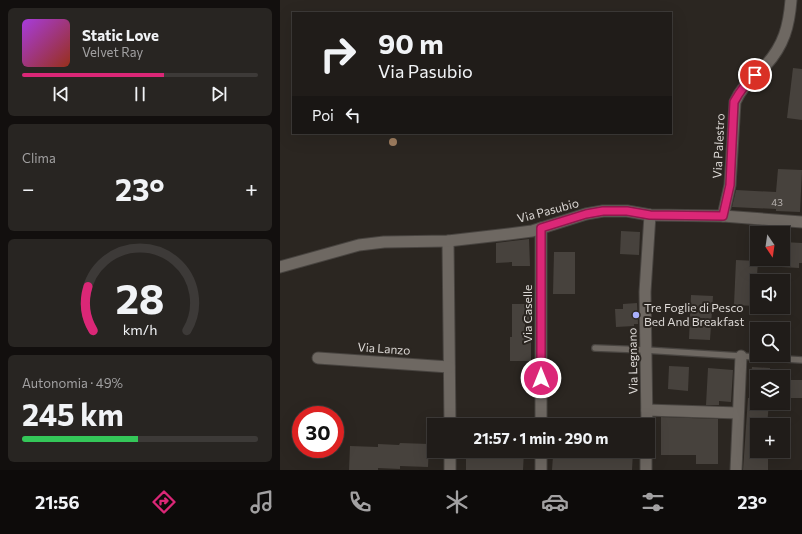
<!DOCTYPE html>
<html lang="it">
<meta charset="utf-8">
<style>
:root{--surface:#201c19;--page:#282522;--text:#f1f3f6;--muted:#a2a1a2;--line:#3d3a38;--accent:#db2777}
body{margin:0;font-family:Commissioner,sans-serif;background:var(--page);color:var(--text);height:100vh;display:flex;flex-direction:column;font-size:15px;white-space:nowrap}
*{box-sizing:border-box;margin:0}
p{font-size:13px;color:var(--muted)}
.icon{flex:none;width:22px;height:22px;fill:none;stroke:currentColor;stroke-width:2;stroke-linecap:round;stroke-linejoin:round}
.map{position:relative;flex:1;overflow:hidden}
.drawer{display:flex;flex-direction:column;gap:8px;padding:8px;background:#120f0e;width:280px}
.drawer>*{flex:none}
.banner{position:absolute;left:12px;top:12px;width:380px;height:122px;border-radius:0px;box-shadow:0 4px 16px #0002,0 0 0 1px var(--line);background:#201c19;color:var(--text);overflow:hidden}
.needle{width:26px;rotate:167deg}
.fabs{position:absolute;left:470px;top:226px;display:grid;gap:8px}
.fabs a{display:grid;place-items:center;width:40px;height:40px;border-radius:0px;background:var(--surface);box-shadow:0 4px 16px #0002,0 0 0 1px var(--line);font-size:20px}
.speed{position:absolute;left:12px;top:406px;display:flex;gap:8px;font-size:20px;font-weight:700;text-align:center}
.speed>*{display:grid;place-content:center;width:52px;height:52px;border-radius:50%;background:var(--surface);box-shadow:0 4px 16px #0002,0 0 0 1px var(--line);line-height:1}
.speed .limit{border:6px solid #d22;background:#fff;color:#111}
.pin{position:absolute;display:grid;place-items:center;width:34px;height:34px;color:#fff;margin:-17px;border:2px solid #fff;border-radius:50%;box-shadow:0 1px 4px #0007}
.me{position:absolute;width:44px;margin:-22px;rotate:0deg;stroke-linejoin:round;filter:drop-shadow(0 0 3px #0008)}
.turn{display:flex;align-items:center;gap:14px;height:84px;padding:0 20px;font-size:18px}
.turn .icon{width:52px;height:52px;stroke-width:2.5}
.turn b{display:block;font-size:28px;line-height:34px}
.then{display:flex;align-items:center;height:38px;padding:0 20px;background:#0003;gap:8px;font-size:15px}
.big{font-size:30px;font-weight:700;line-height:1.1}
.drawer .card{flex:1;display:flex;flex-direction:column;justify-content:center;gap:6px;min-width:0;padding:0 14px;border-radius:6px;background:var(--page)}
.drawer .dial{align-items:center;gap:0}
.dial svg{height:104px;overflow:visible;fill:none;stroke:var(--line);stroke-width:7;stroke-linecap:round;text-anchor:middle}
.dial text{fill:var(--text);stroke:none}
.song{display:flex;align-items:center;gap:12px}
.cover{width:48px;height:48px;border-radius:6px;background:linear-gradient(135deg,hsl(280 70% 55%),hsl(10 70% 35%))}
.played{height:4px;border-radius:2px;background:linear-gradient(90deg,var(--accent) 60%,var(--line) 60%)}
.keys{display:flex;justify-content:space-around;direction:ltr}
.heat{display:flex;justify-content:space-between;align-items:center;font-size:22px;direction:ltr}
.charge{height:6px;border-radius:3px;background:linear-gradient(90deg,#34c759 49%,var(--line) 0)}
.trip{position:absolute;left:147px;top:418px;width:228px;height:40px;border-radius:0px;background:var(--surface);box-shadow:0 4px 16px #0002,0 0 0 1px var(--line);font-weight:700;line-height:40px;text-align:center}
.menu{display:flex;height:64px;justify-content:space-around;align-items:center;background:#0d0b0a;color:var(--muted)}
.menu .icon{width:28px;height:28px}
.menu .active{color:var(--accent)}
.menu b{font-size:18px;color:var(--text)}
main{display:flex;flex:1;min-height:0}
.map>svg:first-child{display:block}
.building{fill:#47423d}
.lines{fill:none;stroke-linecap:round;stroke-linejoin:round}
.lane-casing{stroke:#484440;stroke-width:8}
.street-casing{stroke:#484440;stroke-width:13}
.lane{stroke:#6e6862;stroke-width:5.5}
.street{stroke:#6e6862;stroke-width:11}
.tree{fill:#9e7d5f}
.route-casing{stroke:#8e194d;stroke-width:10}
.route{stroke:#db2777;stroke-width:7}
.poi-dot{fill:#a9b0fc;stroke:#2b2621;stroke-width:1.5}
.labels{text-anchor:middle;stroke-width:4;stroke-linejoin:round;paint-order:stroke}
.number-label{font-size:10px;fill:#b8b3b0}
.street-label{font-size:12px;fill:#ddd9d6;stroke:#2b2621}
.poi-label{font-size:12px;fill:#ddd9d6;stroke:#2b2621;text-anchor:start}
</style>
<main>
<section class="drawer">
<div class="card">
<div class="song"><i class="cover"></i><div><b>Static Love</b><p>Velvet Ray</p></div></div>
<div class="played"></div>
<div class="keys"><svg class="icon" aria-label="previous" viewBox="0 0 24 24"><path d="M18 5L8 12l10 7zM5 5v14"/></svg><svg class="icon" aria-label="pause" viewBox="0 0 24 24"><path d="M8 5v14M16 5v14"/></svg><svg class="icon" aria-label="next" viewBox="0 0 24 24"><path d="M6 5l10 7-10 7zM19 5v14"/></svg></div>
</div>
<div class="card"><p>Clima</p>
<div class="heat"><a>−</a><b class="big">23°</b><a>+</a></div>
</div>
<div class="card dial"><svg viewBox="0 0 100 80">
<path d="M14 69A42 42 0 1 1 86 69"/>
<path d="M14 69A42 42 0 0 1 10 35" stroke="#db2777"/>
<text x="50" y="56" font-size="32" font-weight="700">28</text>
<text x="50" y="72" font-size="11">km/h</text>
</svg></div>
<div class="card"><p>Autonomia · 49%</p><b class="big">245 km</b><div class="charge"></div></div>
</section>
<div class="map">
<svg width="522" height="470" viewBox="0 0 522 470">
<rect width="100%" height="100%" fill="#2b2621"/>
<g class="building">
<path d="M513,68L522,69V120L507,118Z"/>
<path d="M498,169L522,170L520,212L496,211V209L452,207L456,190L496,192Z"/>
<path d="M341,231L360,232L359,255L340,254Z"/>
<path d="M249,239L250,266H232V262L216,263V243Z"/>
<path d="M503,242L522,243V263H519V268L483,266V259H503Z"/>
<path d="M274,252H295V294H273Z"/>
<path d="M456,260L478,261L475,306L454,305Z"/>
<path d="M411,295L433,296L430,340L409,339Z"/>
<path d="M357,303L358,324H354V326L336,327L335,309H343V304Z"/>
<path d="M232,304H249L250,320L245,321V337H251V361H230V337H232Z"/>
<path d="M389,366L409,367L408,391L388,389Z"/>
<path d="M472,367L490,368V377H471Z"/>
<path d="M428,368L453,370L451,402L439,401V405H426Z"/>
<rect x="509" y="380" width="13" height="18"/>
<path d="M468,398H477V403H489L487,425H477V451H488V470H463Z"/>
<path d="M381,417L438,419V464H416V455H381Z"/>
<path d="M120,443L149,444L148,467L120,466V469L98,468V470H69L70,446L98,447V444L119,445Z"/>
<path d="M214,451H244L243,470H186V452L213,454Z"/>
<path d="M323,451L353,452L352,470H272L273,456L301,457V453L323,454Z"/>
</g>
<g class="lines">
<g class="lane-casing">
<path id="lane" d="M315,348L365,350L522,360"/>
</g>
<g class="street-casing">
<g id="street">
<path d="M443,216L450,185L455,102C463,84 473,79 486,65C504,45 509,26 511,0"/>
<path d="M168,241L170,425"/>
<path d="M0,267L79,245L104,242L168,241L229,234L252,231L306,214L323,211H347L370,215L443,216L522,222"/>
<path d="M38,358L169,367"/>
<path d="M367,410L458,413"/>
<path d="M261,425V228"/>
<path d="M367,425L365,292L370,215"/>
<path d="M170,451V470"/>
<path d="M261,470V451"/>
<path d="M366,470V451"/>
<path d="M456,470L461,356"/>
</g>
</g>
<use href="#lane" class="lane"/>
<use href="#street" class="street"/>
</g>
<circle class="tree" cx="113" cy="142" r="4"/>
<g class="lines">
<g class="route-casing">
<path id="route" d="M261,378V228L306,214L323,211H347L370,215L443,216L450,185L454,102C460,91 466,83 475,75"/>
</g>
<use href="#route" class="route"/>
</g>
<circle class="poi-dot" cx="356" cy="315" r="4"/>
<g class="labels">
<g class="number-label">
<text x="497" y="206">43</text>
</g>
<g class="street-label">
<text transform="translate(439 146) rotate(-87)" y="4">Via Palestro</text>
<text transform="translate(268 211) rotate(-15)" y="4">Via Pasubio</text>
<text transform="translate(248 314) rotate(-90)" y="4">Via Caselle</text>
<text transform="translate(104 349) rotate(4)" y="4">Via Lanzo</text>
<text transform="translate(353 361) rotate(-91)" y="4">Via Legnano</text>
</g>
<g class="poi-label">
<text x="364" y="312">Tre Foglie di Pesco<tspan x="364" dy="14">Bed And Breakfast</tspan></text>
</g>
</g>
</svg>
<div class="fabs">
<a><svg class="needle" viewBox="-14 -14 28 28"><path d="M0-13l5 13h-10z" fill="#e53935"/><path d="M0 13l5-13h-10z" fill="#a2a1a2"/></svg></a>
<a><svg class="icon" aria-label="sound" viewBox="0 0 24 24"><path d="M4 9h4l5-4v14l-5-4H4zM17 9q2 3 0 6"/></svg></a>
<a><svg class="icon" aria-label="search" viewBox="0 0 24 24"><circle cx="10" cy="10" r="6"/><path d="M15 15l6 6"/></svg></a>
<a><svg class="icon" aria-label="layers" viewBox="0 0 24 24"><path d="M12 4l9 5-9 5-9-5zM3 14l9 5 9-5"/></svg></a>
<a>+</a>
</div>
<div class="speed"><div class="limit">30</div></div>
<div class="pin" style="left:475px;top:75px;background:#d93025"><svg class="icon" aria-label="arrive" viewBox="0 0 24 24"><path d="M6 21V4h12l-3 4 3 4H6"/></svg></div>
<svg class="me" style="left:261px;top:378px" viewBox="-20 -20 40 40"><circle r="17" fill="#db2777" stroke="#fff" stroke-width="3"/><path d="M0-11L8 9 0 5-8 9z" fill="#fff"/></svg>
<div class="trip">21:57 · 1 min · 290 m</div>
<div class="banner">
<div class="turn"><svg class="icon" aria-label="right" viewBox="0 0 24 24"><path d="M7 20v-9h11M14 6l5 5-5 5"/></svg><div><b>90 m</b>Via Pasubio</div></div>
<div class="then">Poi<svg class="icon" aria-label="left" viewBox="0 0 24 24"><path d="M17 20v-9H6M10 6l-5 5 5 5"/></svg></div>
</div>
</div>
</main>
<nav class="menu">
<b>21:56</b>
<svg class="icon active" aria-label="directions" viewBox="0 0 24 24"><path d="M12 3l9 9-9 9-9-9zM9 14v-3h6M13 9l2 2-2 2"/></svg>
<svg class="icon" aria-label="music" viewBox="0 0 24 24"><path d="M9 18V5l10-2v13"/><circle cx="6" cy="18" r="3"/><circle cx="16" cy="16" r="3"/></svg>
<svg class="icon" aria-label="phone" viewBox="0 0 24 24"><path d="M5 4h4l2 5-3 2q2 4 5 5l2-3 5 2v4C11 20 4 13 5 4z"/></svg>
<svg class="icon" aria-label="climate" viewBox="0 0 24 24"><path d="M12 3v18M4 7l16 10M4 17L20 7"/></svg>
<svg class="icon" aria-label="car" viewBox="0 0 24 24"><path d="M5 17H2v-5l4-1 3-4h7l3 4 3 1v5h-3M9 17h6M6 11h13"/><circle cx="7" cy="17" r="2"/><circle cx="17" cy="17" r="2"/></svg>
<svg class="icon" aria-label="filters" viewBox="0 0 24 24"><path d="M4 7h16M4 17h16"/><circle cx="9" cy="7" r="2"/><circle cx="15" cy="17" r="2"/></svg>
<b>23°</b>
</nav>
